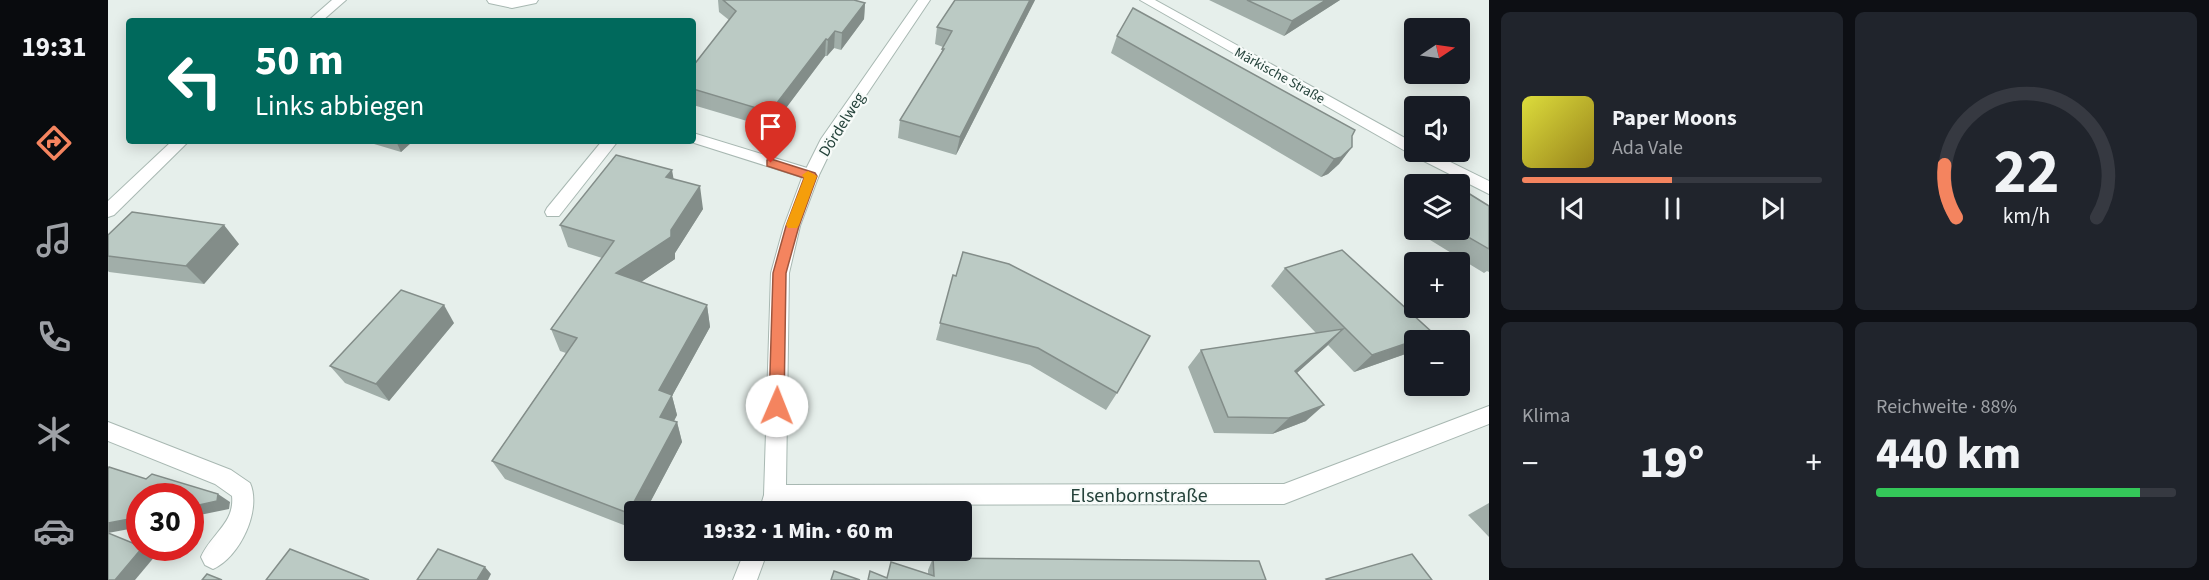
<!DOCTYPE html>
<html lang="de">
<meta charset="utf-8">
<style>
:root{--surface:#171b24;--page:#20242c;--text:#f1f3f6;--muted:#9ea1a6;--line:#363941;--accent:#f4845f}
body{margin:0;font-family:"Source Sans 3",sans-serif;background:var(--page);color:var(--text);height:100vh;display:flex;flex-direction:column;font-size:22px;white-space:nowrap}
*{box-sizing:border-box;margin:0}
p{font-size:20px;color:var(--muted)}
.icon{flex:none;width:33px;height:33px;fill:none;stroke:currentColor;stroke-width:2;stroke-linecap:round;stroke-linejoin:round}
.map{position:relative;flex:1;overflow:hidden}
.panel{display:flex;flex-direction:column;gap:12px;padding:12px;background:#0d0f14;width:720px}
.panel>*{flex:none}
.top-card{position:absolute;left:18px;top:18px;width:570px;height:126px;border-radius:6px;box-shadow:0 3px 15px #0003;background:#00695c;color:#fff;overflow:hidden}
.needle{width:39px;rotate:77deg}
.controls{position:absolute;left:1296px;top:18px;display:grid;gap:12px}
.controls a{display:grid;place-items:center;width:66px;height:66px;border-radius:6px;background:var(--surface);box-shadow:0 3px 15px #0003;font-size:30px}
.speed{position:absolute;left:18px;top:483px;display:flex;gap:12px;font-size:30px;font-weight:700;text-align:center}
.speed>*{display:grid;place-content:center;width:78px;height:78px;border-radius:50%;background:var(--surface);box-shadow:0 3px 15px #0003;line-height:1}
.speed .limit{border:9px solid #d22;background:#fff;color:#111}
.pin{position:absolute;display:grid;place-items:center;width:51px;height:51px;color:#fff;margin:-62px -26px;border-radius:50% 50% 50% 0;rotate:-45deg;box-shadow:0 0 6px #0007}
.pin .icon{rotate:45deg}
.me{position:absolute;width:66px;margin:-33px;rotate:1deg;stroke-linejoin:round;filter:drop-shadow(0 0 4px #0008)}
.turn{display:flex;align-items:center;gap:21px;height:126px;padding:0 30px;font-size:27px}
.turn .icon{width:78px;height:78px;stroke-width:2.5}
.turn b{display:block;font-size:42px;line-height:51px}
.big{font-size:45px;font-weight:800;line-height:1.1}
.panel .widget{flex:1;display:flex;flex-direction:column;justify-content:center;gap:9px;min-width:0;padding:0 21px;border-radius:9px;background:var(--page)}
.panel .dial{align-items:center;gap:0}
.dial svg{height:156px;overflow:visible;fill:none;stroke:var(--line);stroke-width:7;stroke-linecap:round;text-anchor:middle}
.dial text{fill:var(--text);stroke:none}
.song{display:flex;align-items:center;gap:18px}
.cover{width:72px;height:72px;border-radius:9px;background:linear-gradient(135deg,hsl(60 70% 55%),hsl(50 70% 35%))}
.played{height:6px;border-radius:3px;background:linear-gradient(90deg,var(--accent) 50%,var(--line) 50%)}
.keys{display:flex;justify-content:space-around;direction:ltr}
.heat{display:flex;justify-content:space-between;align-items:center;font-size:33px;direction:ltr}
.charge{height:9px;border-radius:4px;background:linear-gradient(90deg,#34c759 88%,var(--line) 0)}
.panel .tiles{flex:1;display:grid;gap:12px;grid-template-columns:repeat(2,1fr)}
.trip{position:absolute;left:516px;top:501px;width:348px;height:60px;border-radius:6px;background:var(--surface);box-shadow:0 3px 15px #0003;font-weight:800;line-height:60px;text-align:center}
main{display:flex;flex:1;min-height:0}
.dock{display:flex;flex-direction:column;width:108px;justify-content:space-around;align-items:center;background:#090b0e;color:var(--muted)}
.dock .icon{width:42px;height:42px}
.dock .selected{color:var(--accent)}
.dock b{font-size:27px;color:var(--text)}
.map>svg:first-child{display:block}
.lines{fill:none;stroke-linecap:round;stroke-linejoin:round}
.service-casing{stroke:#a8b8b2;stroke-width:2}
.minor-casing{stroke:#a8b8b2;stroke-width:2}
.service{fill:#fff;fill-rule:evenodd}
.minor{fill:#fff;fill-rule:evenodd}
.wall{fill:#a1aea9}
.shaded-wall{fill:#838d89}
.building{fill:#bbcac4;stroke:#838d89;stroke-width:1.5}
.route{fill:#f4845f;stroke:#9f563e;stroke-width:1.5}
.slow{fill:#f59e0b}
.labels{text-anchor:middle;stroke-width:4.5;stroke-linejoin:round;paint-order:stroke}
.far-street-label{font-size:14px;fill:#24423a;stroke:#f7fbf9}
.street-label{font-size:16px;fill:#24423a;stroke:#f7fbf9}
.near-street-label{font-size:20px;fill:#24423a;stroke:#f7fbf9}
</style>
<main>
<nav class="dock">
<b>19:31</b>
<svg class="icon selected" aria-label="directions" viewBox="0 0 24 24"><path d="M12 3l9 9-9 9-9-9zM9 14v-3h6M13 9l2 2-2 2"/></svg>
<svg class="icon" aria-label="music" viewBox="0 0 24 24"><path d="M9 18V5l10-2v13"/><circle cx="6" cy="18" r="3"/><circle cx="16" cy="16" r="3"/></svg>
<svg class="icon" aria-label="phone" viewBox="0 0 24 24"><path d="M5 4h4l2 5-3 2q2 4 5 5l2-3 5 2v4C11 20 4 13 5 4z"/></svg>
<svg class="icon" aria-label="climate" viewBox="0 0 24 24"><path d="M12 3v18M4 7l16 10M4 17L20 7"/></svg>
<svg class="icon" aria-label="car" viewBox="0 0 24 24"><path d="M5 17H2v-5l4-1 3-4h7l3 4 3 1v5h-3M9 17h6M6 11h13"/><circle cx="7" cy="17" r="2"/><circle cx="17" cy="17" r="2"/></svg>
</nav>
<div class="map">
<svg width="1381" height="580" viewBox="0 0 1381 580">
<rect width="100%" height="100%" fill="#e6efeb"/>
<g class="lines">
<g class="service-casing">
<g id="service">
<path d="M379,0H430L428,3L404,8L381,3Z"/>
<path d="M585,133L709,171L711,175L709,179L703,180L580,141H585Z"/>
<path d="M494,141H510L451,216H439L437,212L439,208Z"/>
<path d="M0,422L123,470L142,483C154,510 132,557 105,569L97,565L93,557C103,534 127,523 124,496L107,484L0,441Z"/>
</g>
</g>
<g class="minor-casing">
<g id="minor">
<path d="M224,0H238L214,21H200Z"/>
<path d="M810,0H822L728,140L711,175L692,226L681,273L678,485L1176,484L1381,406V424L1176,504L675,505L673,512H651L656,495L663,273L676,226L695,175L713,139Z"/>
<path d="M1032,0H1047L1306,143V152H1322L1381,181V194L1306,156Z"/>
<path d="M64,141H81L6,215L0,217V201Z"/>
<path d="M637,550H660L649,580H625Z"/>
</g>
</g>
<use href="#service" class="service"/>
<use href="#minor" class="minor"/>
</g>
<g class="wall">
<path d="M610,0H746L757,3L756,19L733,50L726,48L719,56H717L663,128L585,105V66L621,20L611,12Z"/>
<path d="M927,0L848,155L790,138L792,120L833,54L835,47L827,44L829,27Z"/>
<path d="M1101,0H1232L1176,36Z"/>
<path d="M1009,36L1244,136V147L1231,164L1220,174L1213,177L1003,53Z"/>
<path d="M256,141H305L293,152Z"/>
<path d="M566,179L595,209L567,253V259L533,282L599,305L602,327L564,396L569,415L566,421L569,422L574,442L537,512H526V529L397,479L384,461L458,353L452,351L443,329L494,258L460,247L452,225Z"/>
<path d="M1381,206V272L1379,271L1376,273L1296,224L1306,212V230H1352Z"/>
<path d="M131,244L96,284L1,272L0,271V256Z"/>
<path d="M1177,268L1326,334L1318,340H1306V351L1246,372L1220,345L1189,373L1198,421L1164,434L1106,433L1080,367L1093,350L1208,333L1163,286Z"/>
<path d="M845,275L1009,393L998,410L922,365L828,340Z"/>
<path d="M346,323L281,401L237,383L222,366Z"/>
<path d="M1381,503V537L1360,515Z"/>
<path d="M825,558L1151,561L760,580L820,574V570Z"/>
</g>
<g class="shaded-wall">
<path d="M922,0H927L848,155L852,137Z"/>
<path d="M1218,0H1232L1176,36L1184,21Z"/>
<path d="M757,3L756,19L733,50L734,33Z"/>
<path d="M727,31L726,48L719,56L720,40Z"/>
<path d="M718,39L717,56L663,128L662,112Z"/>
<path d="M288,141H305L293,152Z"/>
<path d="M1244,147L1231,164L1220,174L1213,177L1226,159Z"/>
<path d="M564,170L568,192L558,177Z"/>
<path d="M592,186L595,209L567,253V259L514,295L508,273L563,230Z"/>
<path d="M116,225L131,244L96,284L78,266Z"/>
<path d="M336,305L346,323L281,401L268,384Z"/>
<path d="M599,305L602,327L564,396L569,415L558,436L552,417L551,390Z"/>
<path d="M1235,329L1219,346L1172,388L1187,371Z"/>
<path d="M1326,334L1318,340H1307Z"/>
<path d="M1306,341V351L1246,372L1264,355Z"/>
<path d="M1216,405L1198,421L1164,434L1181,418Z"/>
<path d="M569,422L574,442L537,512H526V528L520,513Z"/>
<path d="M110,494L122,502L121,509L82,517V507Z"/>
<path d="M32,517V527L0,533V523Z"/>
<path d="M34,548L48,555L27,580H7Z"/>
<path d="M377,567L383,574L380,580H369Z"/>
</g>
<g class="building">
<path d="M615,0H746L757,3L734,33L727,31L720,40L718,39L662,112L585,89V66L628,11Z"/>
<path d="M847,0H922L852,137L792,120L836,49H834L844,31L829,27Z"/>
<path d="M1139,0H1218L1184,21Z"/>
<path d="M1025,8L1247,130L1244,136V147L1233,157L1226,159L1009,36Z"/>
<path d="M508,155L564,170L558,177L592,186L563,230V237L508,273L599,305L551,390L564,395L552,417L569,422L520,513L384,461L469,338L443,329L506,241L452,225Z"/>
<path d="M1352,188L1381,206V249L1348,230H1352Z"/>
<path d="M24,212L116,225L78,266L0,256V235Z"/>
<path d="M1234,250L1326,334L1264,355L1177,268Z"/>
<path d="M855,252L901,264L1042,336L1009,393L930,348L832,323L845,275L848,276Z"/>
<path d="M293,290L336,305L268,384L222,366Z"/>
<path d="M1235,329L1187,371L1216,405L1181,418L1120,417L1093,350Z"/>
<path d="M1,467L38,479L44,474L110,494L109,501L82,507V496H32V517L0,523V469Z"/>
<path d="M0,533L32,546V548H34L7,580H0Z"/>
<path d="M182,549L261,580H158Z"/>
<path d="M330,549L377,567L369,580H309Z"/>
<path d="M1304,554L1324,580H1219L1218,579Z"/>
<path d="M825,558L1151,561L1158,580H760L762,571L779,578L783,562L826,576Z"/>
<path d="M726,571L752,580H723Z"/>
<path d="M99,574L114,580H94Z"/>
</g>
<path class="route" d="M663,159L707,173L709,176L691,226L678,273L676,406L674,411L669,413L663,411L661,406L665,273L678,226L696,178L659,166V160Z"/>
<path class="slow" d="M700,171L709,176L691,225L689,228H680L678,225L696,178L694,175Z"/>
<g class="labels">
<g class="far-street-label">
<text transform="translate(1172 75) rotate(29)" y="5">Märkische Straße</text>
</g>
<g class="street-label">
<text transform="translate(733 124) rotate(-58)" y="6">Dördelweg</text>
</g>
<g class="near-street-label">
<text x="1031" y="502">Elsenbornstraße</text>
</g>
</g>
</svg>
<div class="controls">
<a><svg class="needle" viewBox="-14 -14 28 28"><path d="M0-13l5 13h-10z" fill="#e53935"/><path d="M0 13l5-13h-10z" fill="#9ea1a6"/></svg></a>
<a><svg class="icon" aria-label="sound" viewBox="0 0 24 24"><path d="M4 9h4l5-4v14l-5-4H4zM17 9q2 3 0 6"/></svg></a>
<a><svg class="icon" aria-label="layers" viewBox="0 0 24 24"><path d="M12 4l9 5-9 5-9-5zM3 14l9 5 9-5"/></svg></a>
<a>+</a>
<a>−</a>
</div>
<div class="speed"><div class="limit">30</div></div>
<div class="pin" style="left:663px;top:163px;background:#d93025"><svg class="icon" aria-label="arrive" viewBox="0 0 24 24"><path d="M6 21V4h12l-3 4 3 4H6"/></svg></div>
<svg class="me" style="left:669px;top:406px" viewBox="-20 -20 40 40"><circle r="19" fill="#fff"/><path d="M0-13L10 11 0 6-10 11z" fill="#f4845f"/></svg>
<div class="trip">19:32 · 1 Min. · 60 m</div>
<div class="top-card">
<div class="turn"><svg class="icon" aria-label="left" viewBox="0 0 24 24"><path d="M17 20v-9H6M10 6l-5 5 5 5"/></svg><div><b>50 m</b>Links abbiegen</div></div>
</div>
</div>
<section class="panel">
<div class="tiles">
<div class="widget">
<div class="song"><i class="cover"></i><div><b>Paper Moons</b><p>Ada Vale</p></div></div>
<div class="played"></div>
<div class="keys"><svg class="icon" aria-label="previous" viewBox="0 0 24 24"><path d="M18 5L8 12l10 7zM5 5v14"/></svg><svg class="icon" aria-label="pause" viewBox="0 0 24 24"><path d="M8 5v14M16 5v14"/></svg><svg class="icon" aria-label="next" viewBox="0 0 24 24"><path d="M6 5l10 7-10 7zM19 5v14"/></svg></div>
</div>
<div class="widget dial"><svg viewBox="0 0 100 80">
<path d="M14 69A42 42 0 1 1 86 69"/>
<path d="M14 69A42 42 0 0 1 8 42" stroke="#f4845f"/>
<text x="50" y="56" font-size="32" font-weight="700">22</text>
<text x="50" y="72" font-size="11">km/h</text>
</svg></div>
<div class="widget"><p>Klima</p>
<div class="heat"><a>−</a><b class="big">19°</b><a>+</a></div>
</div>
<div class="widget"><p>Reichweite · 88%</p><b class="big">440 km</b><div class="charge"></div></div>
</div>
</section>
</main>
